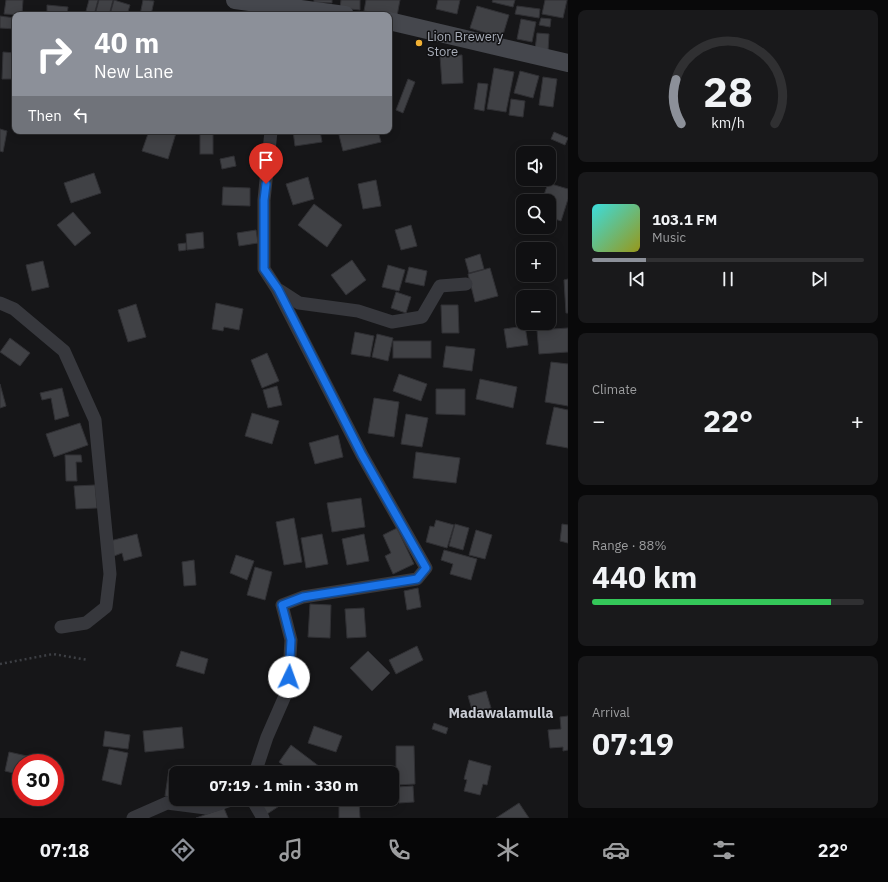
<!DOCTYPE html>
<meta charset="utf-8">
<style>
:root{--surface:#101012;--page:#19191b;--text:#f1f3f6;--muted:#9c9d9f;--line:#303032;--accent:#8c9099}
body{margin:0;font-family:"IBM Plex Sans",sans-serif;background:var(--page);color:var(--text);height:100vh;display:flex;flex-direction:column;font-size:15px;white-space:nowrap}
*{box-sizing:border-box;margin:0}
p{font-size:13px;color:var(--muted)}
.icon{flex:none;width:22px;height:22px;fill:none;stroke:currentColor;stroke-width:2;stroke-linecap:round;stroke-linejoin:round}
.map{position:relative;flex:1;overflow:hidden}
.drawer{display:flex;flex-direction:column;gap:10px;padding:10px;background:#09090a;width:320px}
.drawer>*{flex:none}
.hud{position:absolute;left:12px;top:12px;width:380px;height:122px;border-radius:8px;box-shadow:0 2px 10px #0003,0 0 0 1px var(--line);background:#8c9099;color:#fff;overflow:hidden}
.controls{position:absolute;left:516px;top:146px;display:grid;gap:8px}
.controls a{display:grid;place-items:center;width:40px;height:40px;border-radius:8px;background:var(--surface);box-shadow:0 2px 10px #0003,0 0 0 1px var(--line);font-size:20px}
.speed{position:absolute;left:12px;top:754px;display:flex;gap:8px;font-size:20px;font-weight:700;text-align:center}
.speed>*{display:grid;place-content:center;width:52px;height:52px;border-radius:50%;background:var(--surface);box-shadow:0 2px 10px #0003,0 0 0 1px var(--line);line-height:1}
.speed .limit{border:6px solid #d22;background:#fff;color:#111}
.pin{position:absolute;display:grid;place-items:center;width:34px;height:34px;color:#fff;margin:-41px -17px;border-radius:50% 50% 50% 0;rotate:-45deg;box-shadow:0 0 4px #0007}
.pin .icon{rotate:45deg}
.me{position:absolute;width:44px;margin:-22px;rotate:3deg;stroke-linejoin:round;filter:drop-shadow(0 0 3px #0008)}
.turn{display:flex;align-items:center;gap:14px;height:84px;padding:0 16px;font-size:18px}
.turn .icon{width:52px;height:52px;stroke-width:2.5}
.turn b{display:block;font-size:28px;line-height:34px}
.then{display:flex;align-items:center;height:38px;padding:0 16px;background:#0003;gap:8px;font-size:15px}
.big{font-size:30px;font-weight:700;line-height:1.1}
.drawer .widget{flex:1;display:flex;flex-direction:column;justify-content:center;gap:6px;min-width:0;padding:0 14px;border-radius:8px;background:var(--page)}
.drawer .dial{align-items:center;gap:0}
.dial svg{height:104px;overflow:visible;fill:none;stroke:var(--line);stroke-width:7;stroke-linecap:round;text-anchor:middle}
.dial text{fill:var(--text);stroke:none}
.song{display:flex;align-items:center;gap:12px}
.cover{width:48px;height:48px;border-radius:6px;background:linear-gradient(135deg,hsl(180 70% 55%),hsl(60 70% 35%))}
.played{height:4px;border-radius:2px;background:linear-gradient(90deg,var(--accent) 20%,var(--line) 20%)}
.keys{display:flex;justify-content:space-around;direction:ltr}
.heat{display:flex;justify-content:space-between;align-items:center;font-size:22px;direction:ltr}
.charge{height:6px;border-radius:3px;background:linear-gradient(90deg,#34c759 88%,var(--line) 0)}
.trip{position:absolute;left:169px;top:766px;width:230px;height:40px;border-radius:8px;background:var(--surface);box-shadow:0 2px 10px #0003,0 0 0 1px var(--line);font-weight:700;line-height:40px;text-align:center}
.tab-bar{display:flex;height:64px;justify-content:space-around;align-items:center;background:#060607;color:var(--muted)}
.tab-bar .icon{width:28px;height:28px}
.tab-bar .current{color:var(--accent)}
.tab-bar b{font-size:18px;color:var(--text)}
main{display:flex;flex:1;min-height:0}
.map>svg:first-child{display:block}
.building{fill:#404145;stroke:#303034}
.lines{fill:none;stroke-linecap:round;stroke-linejoin:round}
.path{stroke:#3d3f44;stroke-width:2.5;stroke-dasharray:2 3;stroke-linecap:butt}
.minor{stroke:#37383d;stroke-width:13}
.secondary{stroke:#45474d;stroke-width:18}
.route-casing{stroke:#114b97;stroke-width:10}
.route{stroke:#1a73e8;stroke-width:7}
.poi-dot{fill:#f2b134;stroke:#111113;stroke-width:1.5}
.labels{text-anchor:middle;stroke-width:3;stroke-linejoin:round;paint-order:stroke}
.poi-label{font-size:13px;fill:#a8adb8;stroke:#111113;text-anchor:start}
.neighbourhood-label{font-size:14px;font-weight:bold;fill:#c9ccd4;stroke:#111113}
</style>
<main>
<div class="map">
<svg width="568" height="818" viewBox="0 0 568 818">
<rect width="100%" height="100%" fill="#161618"/>
<g class="building">
<path d="M6,0H23L22,15L4,14Z"/>
<path d="M89,0H98L94,15H85Z"/>
<path d="M99,0H113L109,15H95Z"/>
<path d="M114,0L130,5L127,15H110Z"/>
<path d="M143,0L154,1L151,15H140Z"/>
<path d="M314,0H332V3L314,2Z"/>
<path d="M341,0H360V10L340,8Z"/>
<path d="M366,0H400L397,16L364,11Z"/>
<path d="M438,0H460L457,14L436,9Z"/>
<path d="M493,0H515L513,7L492,2Z"/>
<path d="M545,0H567L563,18L542,14Z"/>
<path d="M47,5L68,7L67,15H47Z"/>
<path d="M477,6L509,15L502,38L470,28Z"/>
<path d="M517,6L540,9L539,18L515,14Z"/>
<path d="M161,12L177,14V15H160Z"/>
<path d="M0,16L15,18V29L0,28Z"/>
<path d="M541,18L551,19L550,27L539,25Z"/>
<path d="M521,19L536,22L532,42L517,39Z"/>
<path d="M537,33L549,34L548,51L535,50Z"/>
<path d="M389,34H392L389,53Z"/>
<path d="M3,52L15,53V79H2Z"/>
<path d="M462,55L463,83L442,84L440,56Z"/>
<path d="M494,68L514,72L506,112L487,109Z"/>
<path d="M520,71L539,76L533,98L514,93Z"/>
<path d="M543,77L557,79L553,107L539,105Z"/>
<path d="M408,79L415,82L403,113L396,110Z"/>
<path d="M478,83L488,84L484,111L474,109Z"/>
<path d="M511,99L525,101L523,117L509,115Z"/>
<path d="M0,129L7,131L3,152L0,151Z"/>
<path d="M149,131H168L176,133L168,159L142,151Z"/>
<path d="M293,131H320L322,142L295,146Z"/>
<path d="M338,131H378L381,142L343,151Z"/>
<path d="M554,132L568,138L565,145L551,139Z"/>
<rect x="200" y="134" width="13" height="20"/>
<path d="M234,156L236,166L222,169L220,159Z"/>
<path d="M94,173L101,193L71,203L64,183Z"/>
<path d="M308,177L314,199L293,205L286,184Z"/>
<path d="M376,180L381,206L363,209L358,184Z"/>
<path d="M548,183L568,189V199L561,221L549,217V201H542Z"/>
<path d="M223,187L250,188V206L222,205Z"/>
<path d="M314,204L342,225L327,247L298,225Z"/>
<path d="M73,212L91,233L75,246L57,225Z"/>
<path d="M411,225L417,246L401,250L395,230Z"/>
<path d="M256,230L258,243L239,246L237,233Z"/>
<path d="M203,232L204,248L187,250L186,234Z"/>
<path d="M186,243V250L179,251L178,244Z"/>
<path d="M480,254L484,269L469,273L465,259Z"/>
<path d="M352,260L366,280L346,295L331,275Z"/>
<path d="M43,261L49,287L32,291L26,265Z"/>
<path d="M388,265L405,270L399,291L382,287Z"/>
<path d="M409,267L427,271L424,286L405,282Z"/>
<path d="M490,268L498,296L475,302L468,274Z"/>
<path d="M568,279V313H566L564,280Z"/>
<path d="M396,292L411,297L406,313L391,308Z"/>
<path d="M216,303L243,309L239,330L224,327L223,331L212,329Z"/>
<path d="M136,304L146,337L128,342L118,310Z"/>
<path d="M441,305H458L459,333H442Z"/>
<path d="M525,326L528,345L507,348L504,329Z"/>
<path d="M568,328V352L539,354L537,330Z"/>
<path d="M355,332L374,336L370,357L351,354Z"/>
<path d="M377,334L393,338L388,361L372,357Z"/>
<path d="M10,338L30,353L20,366L0,352Z"/>
<rect x="393" y="341" width="38" height="17"/>
<path d="M446,346L475,349L472,371L443,367Z"/>
<path d="M267,353L279,381L262,388L251,360Z"/>
<path d="M551,362L568,364V406L545,402Z"/>
<path d="M399,374L427,384L421,401L393,391Z"/>
<path d="M480,379L517,387L513,408L476,399Z"/>
<path d="M0,384L6,406L0,408Z"/>
<path d="M277,386L282,405L268,408L263,390Z"/>
<path d="M62,388L69,416L55,420L51,398L42,400L40,393Z"/>
<path d="M436,389H465V415L436,414Z"/>
<path d="M374,398L399,402L394,437L368,433Z"/>
<path d="M554,407L568,410V448L546,444Z"/>
<path d="M252,413L279,421L272,444L245,436Z"/>
<path d="M406,414L428,418L422,447L401,444Z"/>
<path d="M80,423L88,445L54,457L46,434Z"/>
<path d="M338,435L343,457L315,464L309,443Z"/>
<path d="M416,452L460,458L456,483L413,478Z"/>
<path d="M65,455H81L82,462H76L77,481H66Z"/>
<path d="M95,485L97,508L76,509L74,486Z"/>
<path d="M361,498L365,527L332,532L327,503Z"/>
<path d="M294,518L302,562L284,565L276,522Z"/>
<path d="M436,520L454,525L447,548L426,542L430,526L434,527Z"/>
<path d="M455,524L469,528L463,550L449,546Z"/>
<path d="M562,524L568,525V543L560,541Z"/>
<path d="M397,528L414,564L393,574L385,556L391,553L383,535Z"/>
<path d="M476,530L492,535L485,559L469,555Z"/>
<path d="M137,534L142,556L124,561L122,553L114,556L110,541Z"/>
<path d="M322,534L328,564L306,568L301,538Z"/>
<path d="M364,534L369,561L347,565L342,539Z"/>
<path d="M444,550L477,559L471,580L450,574L453,564L441,560Z"/>
<path d="M236,555L254,561L247,580L230,573Z"/>
<path d="M194,560L196,585L184,586L182,562Z"/>
<path d="M255,567L272,572L265,600L247,595Z"/>
<path d="M418,588L421,607L407,610L404,591Z"/>
<path d="M310,604L331,605L330,638L308,637Z"/>
<path d="M364,608L366,637L347,638L345,609Z"/>
<path d="M417,646L423,660L396,674L389,660Z"/>
<path d="M181,651L208,659L204,674L176,666Z"/>
<path d="M368,651L390,673L372,691L350,668Z"/>
<path d="M486,691L491,708L473,713L468,696Z"/>
<path d="M568,716V750L563,751V747L550,748L548,730L561,729L560,717Z"/>
<path d="M434,723L448,728L446,734L432,729Z"/>
<path d="M314,726L342,736L336,752L308,743Z"/>
<path d="M182,727L184,748L145,752L143,731Z"/>
<path d="M105,731L130,735L128,749L103,746Z"/>
<path d="M291,745L328,773H294L279,762Z"/>
<path d="M396,746H414L415,784L396,785Z"/>
<path d="M109,749L128,753L121,785L102,780Z"/>
<path d="M9,752L45,760L44,763H21V775L5,771Z"/>
<path d="M469,760L491,766L487,785L483,784L480,795L464,791L467,780L464,779Z"/>
<path d="M169,769L196,773H176V798L165,796Z"/>
<path d="M392,785H395L396,805H385V799H392Z"/>
<path d="M413,786L414,802L399,803L397,787Z"/>
<path d="M258,799H290L267,814Z"/>
<path d="M359,800L360,818H339V801Z"/>
<path d="M519,803L529,818H496Z"/>
<path d="M224,808L228,818H196Z"/>
</g>
<g class="lines">
<path class="path" d="M0,664L53,654L88,660"/>
<g class="minor">
<path d="M279,290L299,303L358,311L392,322L422,317L440,286L466,284"/>
<path d="M0,303L14,309L64,351L95,420L110,574L106,607L86,623L61,627"/>
<path d="M255,773L267,737L288,689L291,640L282,605L303,597L417,579L426,568L362,455L277,289L264,269V200L271,131"/>
<path d="M252,799L263,818"/>
<path d="M133,818L167,803L206,808L234,799"/>
</g>
<g class="secondary">
<path d="M235,0L345,15"/>
<path d="M389,21L568,63"/>
</g>
</g>
<g class="lines">
<g class="route-casing">
<path id="route" d="M266,184L264,200V269L278,289L362,455L426,568L417,579L303,597L282,605L291,640L289,677"/>
</g>
<use href="#route" class="route"/>
</g>
<circle class="poi-dot" cx="419" cy="43" r="4"/>
<g class="labels">
<g class="poi-label">
<text x="427" y="41">Lion Brewery<tspan x="427" dy="15">Store</tspan></text>
</g>
<g class="neighbourhood-label">
<text x="501" y="718">Madawalamulla</text>
</g>
</g>
</svg>
<div class="controls">
<a><svg class="icon" aria-label="sound" viewBox="0 0 24 24"><path d="M4 9h4l5-4v14l-5-4H4zM17 9q2 3 0 6"/></svg></a>
<a><svg class="icon" aria-label="search" viewBox="0 0 24 24"><circle cx="10" cy="10" r="6"/><path d="M15 15l6 6"/></svg></a>
<a>+</a>
<a>−</a>
</div>
<div class="speed"><div class="limit">30</div></div>
<div class="pin" style="left:266px;top:184px;background:#d93025"><svg class="icon" aria-label="arrive" viewBox="0 0 24 24"><path d="M6 21V4h12l-3 4 3 4H6"/></svg></div>
<svg class="me" style="left:289px;top:677px" viewBox="-20 -20 40 40"><circle r="19" fill="#fff"/><path d="M0-13L10 11 0 6-10 11z" fill="#1a73e8"/></svg>
<div class="trip">07:19 · 1 min · 330 m</div>
<div class="hud">
<div class="turn"><svg class="icon" aria-label="right" viewBox="0 0 24 24"><path d="M7 20v-9h11M14 6l5 5-5 5"/></svg><div><b>40 m</b>New Lane</div></div>
<div class="then">Then<svg class="icon" aria-label="left" viewBox="0 0 24 24"><path d="M17 20v-9H6M10 6l-5 5 5 5"/></svg></div>
</div>
</div>
<section class="drawer">
<div class="widget dial"><svg viewBox="0 0 100 80">
<path d="M14 69A42 42 0 1 1 86 69"/>
<path d="M14 69A42 42 0 0 1 10 35" stroke="#8c9099"/>
<text x="50" y="56" font-size="32" font-weight="700">28</text>
<text x="50" y="72" font-size="11">km/h</text>
</svg></div>
<div class="widget">
<div class="song"><i class="cover"></i><div><b>103.1 FM</b><p>Music</p></div></div>
<div class="played"></div>
<div class="keys"><svg class="icon" aria-label="previous" viewBox="0 0 24 24"><path d="M18 5L8 12l10 7zM5 5v14"/></svg><svg class="icon" aria-label="pause" viewBox="0 0 24 24"><path d="M8 5v14M16 5v14"/></svg><svg class="icon" aria-label="next" viewBox="0 0 24 24"><path d="M6 5l10 7-10 7zM19 5v14"/></svg></div>
</div>
<div class="widget"><p>Climate</p>
<div class="heat"><a>−</a><b class="big">22°</b><a>+</a></div>
</div>
<div class="widget"><p>Range · 88%</p><b class="big">440 km</b><div class="charge"></div></div>
<div class="widget"><p>Arrival</p><b class="big">07:19</b></div>
</section>
</main>
<nav class="tab-bar">
<b>07:18</b>
<svg class="icon current" aria-label="directions" viewBox="0 0 24 24"><path d="M12 3l9 9-9 9-9-9zM9 14v-3h6M13 9l2 2-2 2"/></svg>
<svg class="icon" aria-label="music" viewBox="0 0 24 24"><path d="M9 18V5l10-2v13"/><circle cx="6" cy="18" r="3"/><circle cx="16" cy="16" r="3"/></svg>
<svg class="icon" aria-label="phone" viewBox="0 0 24 24"><path d="M5 4h4l2 5-3 2q2 4 5 5l2-3 5 2v4C11 20 4 13 5 4z"/></svg>
<svg class="icon" aria-label="climate" viewBox="0 0 24 24"><path d="M12 3v18M4 7l16 10M4 17L20 7"/></svg>
<svg class="icon" aria-label="car" viewBox="0 0 24 24"><path d="M5 17H2v-5l4-1 3-4h7l3 4 3 1v5h-3M9 17h6M6 11h13"/><circle cx="7" cy="17" r="2"/><circle cx="17" cy="17" r="2"/></svg>
<svg class="icon" aria-label="filters" viewBox="0 0 24 24"><path d="M4 7h16M4 17h16"/><circle cx="9" cy="7" r="2"/><circle cx="15" cy="17" r="2"/></svg>
<b>22°</b>
</nav>
